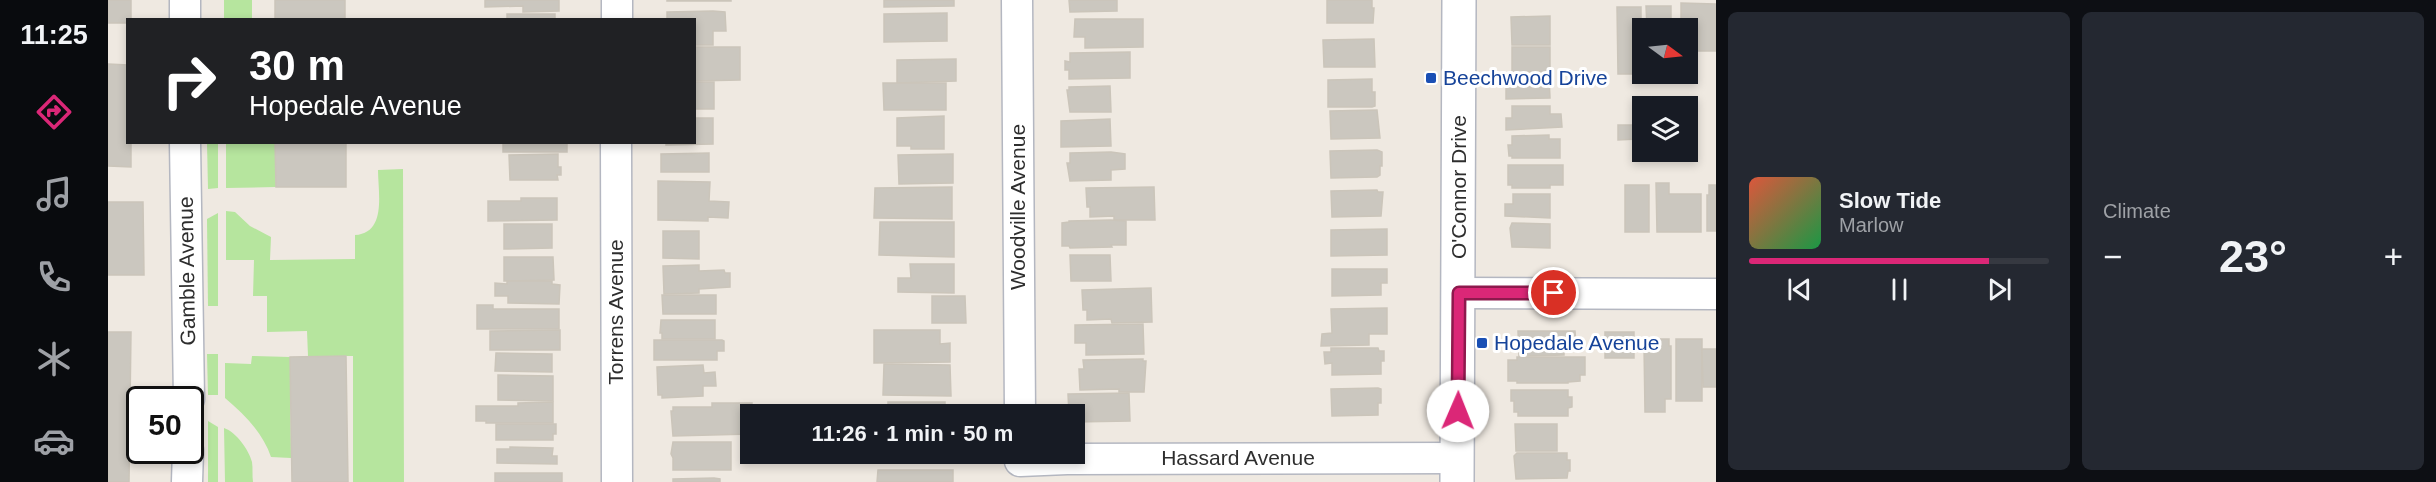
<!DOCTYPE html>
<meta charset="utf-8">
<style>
:root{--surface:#171b24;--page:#242831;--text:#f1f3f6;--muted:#9ea1a6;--line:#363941;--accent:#db2777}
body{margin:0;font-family:Arial,sans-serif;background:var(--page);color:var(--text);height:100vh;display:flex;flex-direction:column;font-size:22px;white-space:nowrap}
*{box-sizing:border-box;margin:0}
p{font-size:20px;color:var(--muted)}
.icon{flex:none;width:33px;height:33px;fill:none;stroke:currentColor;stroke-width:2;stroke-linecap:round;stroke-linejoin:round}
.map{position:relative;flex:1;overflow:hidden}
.sheet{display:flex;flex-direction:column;gap:12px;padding:12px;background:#0d0f14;width:720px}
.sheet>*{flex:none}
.hud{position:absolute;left:18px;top:18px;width:570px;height:126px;border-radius:0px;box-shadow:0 3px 9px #0003;background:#202124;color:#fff;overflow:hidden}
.needle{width:39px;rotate:105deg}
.buttons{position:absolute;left:1524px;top:18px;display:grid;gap:12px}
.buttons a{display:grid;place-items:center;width:66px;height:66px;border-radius:0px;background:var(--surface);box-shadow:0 3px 9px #0003;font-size:30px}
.speed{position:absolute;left:18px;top:386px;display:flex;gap:12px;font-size:30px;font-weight:700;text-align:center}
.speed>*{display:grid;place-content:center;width:78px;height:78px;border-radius:50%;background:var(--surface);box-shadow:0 3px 9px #0003;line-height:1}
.speed .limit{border:3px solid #111;border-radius:9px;background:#fff;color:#111}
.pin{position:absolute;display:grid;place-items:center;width:51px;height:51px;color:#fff;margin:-26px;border:3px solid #fff;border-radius:50%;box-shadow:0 2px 6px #0007}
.me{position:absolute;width:66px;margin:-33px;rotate:1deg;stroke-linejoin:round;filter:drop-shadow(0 0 4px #0008)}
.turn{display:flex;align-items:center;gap:21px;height:126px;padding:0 24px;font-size:27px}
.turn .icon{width:78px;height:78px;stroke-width:2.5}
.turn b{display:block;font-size:42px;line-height:51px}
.big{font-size:45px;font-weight:800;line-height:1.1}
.sheet .tile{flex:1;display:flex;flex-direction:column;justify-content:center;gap:9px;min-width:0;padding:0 21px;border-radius:9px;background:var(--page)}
.song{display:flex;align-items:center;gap:18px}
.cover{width:72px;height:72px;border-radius:9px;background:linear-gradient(135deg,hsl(10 70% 55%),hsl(140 70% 35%))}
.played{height:6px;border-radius:3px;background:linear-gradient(90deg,var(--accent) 80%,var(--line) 80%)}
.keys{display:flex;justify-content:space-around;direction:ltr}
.heat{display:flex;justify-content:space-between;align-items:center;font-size:33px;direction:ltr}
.sheet .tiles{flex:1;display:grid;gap:12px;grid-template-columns:repeat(2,1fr)}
.trip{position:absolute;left:632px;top:404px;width:345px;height:60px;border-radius:0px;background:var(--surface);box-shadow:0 3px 9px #0003;font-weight:800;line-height:60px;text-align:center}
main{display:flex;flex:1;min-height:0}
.tab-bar{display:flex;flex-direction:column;width:108px;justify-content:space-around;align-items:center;background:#090b0e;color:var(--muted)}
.tab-bar .icon{width:42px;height:42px}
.tab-bar .on{color:var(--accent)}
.tab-bar b{font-size:27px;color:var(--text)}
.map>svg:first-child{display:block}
.green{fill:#b6e59e}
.building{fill:#cbc7bf;stroke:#cbc5ba;stroke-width:1.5}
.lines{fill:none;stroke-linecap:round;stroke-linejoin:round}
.street-casing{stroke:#b4b7c1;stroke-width:33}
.secondary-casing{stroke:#b4b7c1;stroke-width:36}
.street{stroke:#fff;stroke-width:30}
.secondary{stroke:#fff;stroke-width:33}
.route-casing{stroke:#8e194d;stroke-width:15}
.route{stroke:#db2777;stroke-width:10}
.transit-dot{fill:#1a4fb4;stroke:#fff;stroke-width:2}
.labels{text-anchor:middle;stroke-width:6;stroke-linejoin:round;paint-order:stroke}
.transit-label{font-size:21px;fill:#164399;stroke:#fff;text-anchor:start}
.street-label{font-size:21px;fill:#2e2e2e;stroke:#fff}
</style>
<main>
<nav class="tab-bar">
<b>11:25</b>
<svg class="icon on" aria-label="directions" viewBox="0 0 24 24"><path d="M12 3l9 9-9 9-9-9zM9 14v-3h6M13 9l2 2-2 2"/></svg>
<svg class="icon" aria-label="music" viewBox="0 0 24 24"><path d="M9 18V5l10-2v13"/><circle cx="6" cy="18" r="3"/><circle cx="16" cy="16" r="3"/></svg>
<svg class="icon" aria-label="phone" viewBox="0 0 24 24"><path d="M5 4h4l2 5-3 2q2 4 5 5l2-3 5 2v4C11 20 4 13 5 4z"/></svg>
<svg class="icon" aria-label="climate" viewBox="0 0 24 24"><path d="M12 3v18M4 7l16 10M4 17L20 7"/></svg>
<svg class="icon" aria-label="car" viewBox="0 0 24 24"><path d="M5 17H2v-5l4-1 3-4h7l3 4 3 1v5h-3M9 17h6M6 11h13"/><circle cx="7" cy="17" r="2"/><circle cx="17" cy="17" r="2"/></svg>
</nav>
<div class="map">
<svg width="1608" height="482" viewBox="0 0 1608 482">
<rect width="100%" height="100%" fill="#efe9e1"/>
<g class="green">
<rect x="116" y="0" width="28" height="19"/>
<path d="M99,143H110V188L100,189Z"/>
<path d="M118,143H167L168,187L118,188Z"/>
<path d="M295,169L296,482H245V356H200L199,331L159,332V296H145L146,260H118V211L127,212L142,226L163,237L162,260L247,259V235C279,233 270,192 270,170Z"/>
<path d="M110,213V306H100L99,219Z"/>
<path d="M99,354H110V395H100Z"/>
<path d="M144,356L182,357L183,458L163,457C155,433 136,414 117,398V363L143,364Z"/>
<path d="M100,421L110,427V482H100Z"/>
<path d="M116,428C128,432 141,450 144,462C145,468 144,476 145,482H117Z"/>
</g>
<g class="building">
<path d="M0,0H23V20H20V23H0Z"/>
<rect x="167" y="0" width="70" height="20"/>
<path d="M377,0H451V11L415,12V6L377,7Z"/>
<rect x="559" y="0" width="64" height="1"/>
<path d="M776,0H846V6L776,7Z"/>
<path d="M961,0H1009V11L962,12Z"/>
<path d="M1219,0H1264V8H1266L1265,23H1219Z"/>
<path d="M1573,3L1608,4V51H1580V28H1573Z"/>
<path d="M1538,6H1563V28H1539Z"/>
<path d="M1509,7H1533V74H1510Z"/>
<path d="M605,11L617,12L618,31H605V45H586V20H559V12Z"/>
<path d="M839,13V41L776,42V14Z"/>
<rect x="399" y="14" width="48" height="6"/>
<path d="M1442,16V45H1404L1403,17Z"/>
<path d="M967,19H1035V47L977,48V37H966Z"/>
<path d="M1266,39L1267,67H1216L1215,40Z"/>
<path d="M586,47H632V80L586,81Z"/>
<rect x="1404" y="47" width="38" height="25"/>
<path d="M1022,52V78L961,79V70H957V61L962,62V53Z"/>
<path d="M848,59V81L789,83V60Z"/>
<path d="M0,64L20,65V142H23V167L0,166Z"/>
<path d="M1441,76L1442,98L1398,99V77Z"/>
<path d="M1264,79V92H1267V106L1264,107H1220V80Z"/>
<rect x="586" y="82" width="20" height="27"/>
<path d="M775,83H838V110H776Z"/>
<path d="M1002,86L1003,112H962L959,90H961V87Z"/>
<path d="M1404,106H1442V114H1453L1454,127L1398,130V118H1404Z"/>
<path d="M1269,110L1272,138L1223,139L1222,111Z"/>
<path d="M836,116V149H803V146H789V118Z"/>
<path d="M586,118H605V144L558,145V142H586Z"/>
<path d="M1002,119L1003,146L953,147V121Z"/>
<path d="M1510,125H1529V139L1510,140Z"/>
<path d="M1441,135V139H1452V158H1404V156H1401L1400,145H1404V136Z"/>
<path d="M167,142H238V187H168Z"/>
<rect x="395" y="142" width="64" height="10"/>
<path d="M1269,150L1274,152V166H1272V175L1269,177L1223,178L1222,151Z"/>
<path d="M1003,152L1017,154V169L1003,170V180L962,181L959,163H962V153Z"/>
<path d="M601,153V172H553V154Z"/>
<path d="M450,154V167H453V175H449L450,180H402L401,155Z"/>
<path d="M845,154V183L791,184L790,155Z"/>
<path d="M1400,165H1455V185H1442V188H1404V185H1400Z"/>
<path d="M550,181L602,182L601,201L621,202L620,218L600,217V221L550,220Z"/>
<path d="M1548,183H1561V194H1593V232H1549Z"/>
<rect x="1517" y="185" width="24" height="47"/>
<path d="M1601,185H1608V231H1599V195H1601Z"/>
<path d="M844,187V219L766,218L767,188Z"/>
<path d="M1046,187L1047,220H1006V216L982,217V207H979L978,188Z"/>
<path d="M1269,190L1270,192H1275L1273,216L1224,217L1223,191Z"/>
<path d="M1405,194H1442V218L1397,216V204H1405Z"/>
<path d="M413,198H449V220L380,221V201H413Z"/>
<path d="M0,202H35L36,275H0Z"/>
<path d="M1003,220L1018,221V245H1003L1004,247L962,248L961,246H954V223L961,222V221Z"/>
<path d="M772,222H846V257L771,255Z"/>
<path d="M1404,223L1442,224V248L1404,247L1402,228Z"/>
<path d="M396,224H444V248L396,249Z"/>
<path d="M1279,229V255L1223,256V230Z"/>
<path d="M555,231H591V259L555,258Z"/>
<path d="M962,255H1002L1003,281H963Z"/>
<path d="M396,257H445L446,280L396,281Z"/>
<path d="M802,264H846V293L790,292V278H803Z"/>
<path d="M591,265V271L616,270L617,273H622V287L591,289V293L556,294L555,266Z"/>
<path d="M1224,269H1279V283H1273V295L1224,296Z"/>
<path d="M399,281H444V284L452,285L451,304L400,303V296H387V283L399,284Z"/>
<path d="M1043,288L1044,322L1004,323L1003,319L979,320V310H975L974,290Z"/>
<path d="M554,295H608V314H555Z"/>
<path d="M824,296H857L858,323H824Z"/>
<path d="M369,305H385V309H451V329H369Z"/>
<path d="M1279,308V334H1261V345L1213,346L1214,334L1224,333L1223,309Z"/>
<path d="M553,320H607V339H554V333H552Z"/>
<path d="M1035,324L1036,354L978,355V343H967V325Z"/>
<path d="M452,330V350H382V331Z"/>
<path d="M766,330H832V344L842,343V362L766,363Z"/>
<path d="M1410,331H1467L1468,344H1456V355L1411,356Z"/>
<path d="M0,332H23L21,482H0Z"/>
<rect x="1497" y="332" width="29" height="26"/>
<path d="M1539,339H1561V346H1563V399H1557V412H1537L1536,346H1538Z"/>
<rect x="1568" y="339" width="26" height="62"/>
<path d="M546,340H614L616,341V351H609V360H546Z"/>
<path d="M1223,348H1270L1271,351H1276V361H1273V374L1224,375V363L1217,364L1216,352H1223Z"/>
<path d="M1594,349H1608V387H1595Z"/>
<path d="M388,353L444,354V372L387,371Z"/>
<path d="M238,356L240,482H184L182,357Z"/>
<path d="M1409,357H1477V375H1472V381L1460,382V383H1409V381H1400V360H1409Z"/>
<path d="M1035,359V361H1038L1036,392H1011V389L972,390L971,369H976L975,360Z"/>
<path d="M776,364L842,365L843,396L775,395Z"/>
<path d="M595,365L596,373L607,372L608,386H595V396L554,398V395H550L549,367Z"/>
<path d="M390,375L445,376V401L390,400Z"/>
<path d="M1270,388L1273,389V403H1270V415L1224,416L1223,389Z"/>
<path d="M1403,390H1460V397H1464V407L1460,408V416H1410V412H1406V401H1403Z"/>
<path d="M1021,393L1022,421L966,422V414H961L960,394Z"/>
<path d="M445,402V423H378V421H368V406H410V403Z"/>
<rect x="780" y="402" width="57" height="12"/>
<path d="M604,403H644L642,434L565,436L563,411H565V407H604Z"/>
<path d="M388,424H448V434H445V440H388Z"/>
<path d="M1407,424H1449V451H1408Z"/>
<path d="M565,442H623V470H565V458L563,454Z"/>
<path d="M402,447L445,448L444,456H449V464L389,463V449H402Z"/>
<rect x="811" y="453" width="41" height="8"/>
<path d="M1409,453H1459V460H1462V471H1460L1459,478L1408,479L1406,456Z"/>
<path d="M770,470H845V482H769Z"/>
<rect x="387" y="473" width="67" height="9"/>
<path d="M606,478L612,479V482H565V479Z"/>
</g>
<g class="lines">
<g class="street-casing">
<g id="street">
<path d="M909,0L912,414"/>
<path d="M77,20V0"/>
<path d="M509,20V0"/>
<path d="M77,142L81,399"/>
<path d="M508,142L509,482"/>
<path d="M1351,293L1608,294"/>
<path d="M912,461L959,459L1349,458"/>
<path d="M79,482L80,450"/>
</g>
</g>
<g class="secondary-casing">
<path id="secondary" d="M1349,482L1351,0"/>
</g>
<use href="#street" class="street"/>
<use href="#secondary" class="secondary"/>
</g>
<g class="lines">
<g class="route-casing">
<path id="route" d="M1350,411L1351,293H1446"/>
</g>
<use href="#route" class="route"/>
</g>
<g class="transit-dot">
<rect x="1317" y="72" width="12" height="12" rx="3"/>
<rect x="1368" y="337" width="12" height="12" rx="3"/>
</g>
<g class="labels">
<g class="transit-label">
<text x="1335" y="85">Beechwood Drive</text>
<text x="1386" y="350">Hopedale Avenue</text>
</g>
<g class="street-label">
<text transform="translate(1351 187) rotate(-90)" y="7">O'Connor Drive</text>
<text transform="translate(910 207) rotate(-90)" y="7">Woodville Avenue</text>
<text transform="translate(79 271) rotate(-91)" y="7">Gamble Avenue</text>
<text transform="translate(508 312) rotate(-90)" y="7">Torrens Avenue</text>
<text x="1130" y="465">Hassard Avenue</text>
</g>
</g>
</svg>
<div class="buttons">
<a><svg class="needle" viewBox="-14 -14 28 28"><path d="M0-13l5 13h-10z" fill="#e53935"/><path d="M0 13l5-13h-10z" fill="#9ea1a6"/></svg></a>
<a><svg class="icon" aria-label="layers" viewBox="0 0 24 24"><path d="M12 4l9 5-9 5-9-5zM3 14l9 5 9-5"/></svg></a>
</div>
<div class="speed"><div class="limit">50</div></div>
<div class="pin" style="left:1446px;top:293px;background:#d93025"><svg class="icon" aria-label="arrive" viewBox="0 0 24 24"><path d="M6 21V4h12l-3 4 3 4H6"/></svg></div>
<svg class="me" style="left:1350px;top:411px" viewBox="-20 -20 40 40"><circle r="19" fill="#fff"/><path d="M0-13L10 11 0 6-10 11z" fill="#db2777"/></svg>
<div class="trip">11:26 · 1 min · 50 m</div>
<div class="hud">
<div class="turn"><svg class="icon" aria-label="right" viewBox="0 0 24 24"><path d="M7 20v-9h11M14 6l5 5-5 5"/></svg><div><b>30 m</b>Hopedale Avenue</div></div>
</div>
</div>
<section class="sheet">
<div class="tiles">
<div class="tile">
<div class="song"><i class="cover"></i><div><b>Slow Tide</b><p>Marlow</p></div></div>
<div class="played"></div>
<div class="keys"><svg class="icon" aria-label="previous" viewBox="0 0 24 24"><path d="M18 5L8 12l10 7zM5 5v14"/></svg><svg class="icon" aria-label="pause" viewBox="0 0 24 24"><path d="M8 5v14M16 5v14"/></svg><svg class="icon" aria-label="next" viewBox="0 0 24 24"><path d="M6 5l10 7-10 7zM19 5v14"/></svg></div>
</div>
<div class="tile"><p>Climate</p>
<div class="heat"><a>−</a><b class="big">23°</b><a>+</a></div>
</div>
</div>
</section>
</main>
